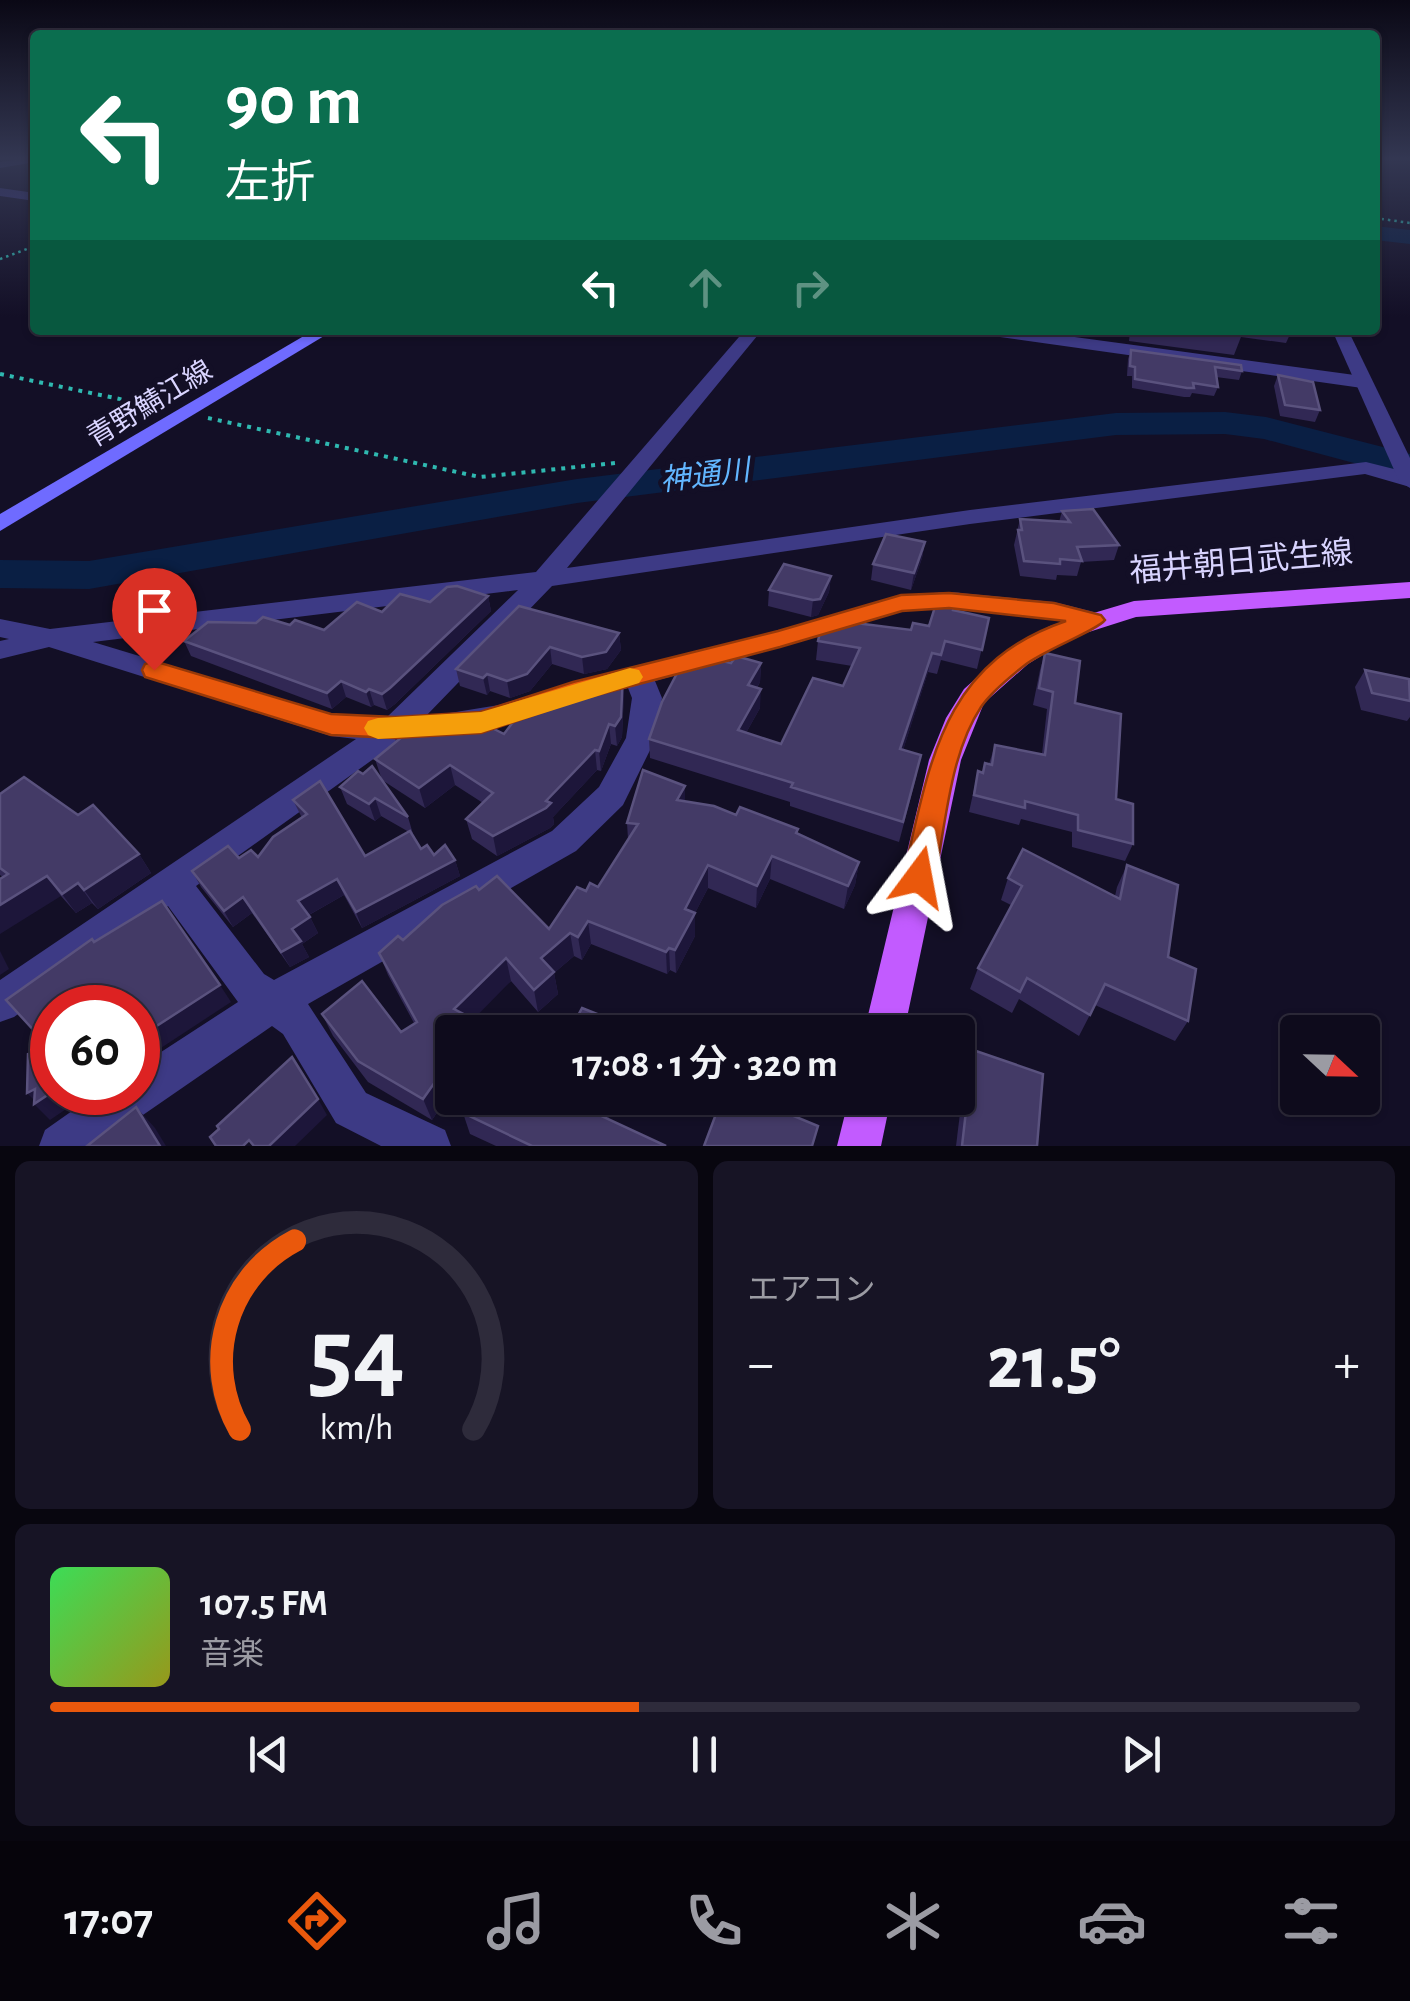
<!DOCTYPE html>
<html lang="ja">
<meta charset="utf-8">
<style>
:root{--surface:#0e0b1c;--page:#171425;--text:#f1f3f6;--muted:#9b9ba3;--line:#2e2b3b;--accent:#ea580c}
body{margin:0;font-family:"Alegreya Sans","Noto Sans JP",sans-serif;background:var(--page);color:var(--text);height:100vh;display:flex;flex-direction:column;font-size:38px;white-space:nowrap}
*{box-sizing:border-box;margin:0}
p{font-size:32px;color:var(--muted)}
.icon{flex:none;width:55px;height:55px;fill:none;stroke:currentColor;stroke-width:2;stroke-linecap:round;stroke-linejoin:round}
.map{position:relative;height:1146px;overflow:hidden}
.panel{display:flex;flex-direction:column;gap:15px;padding:15px;background:#08060f;flex:1}
.panel>*{flex:none}
.guide{position:absolute;left:30px;top:30px;width:1350px;height:305px;border-radius:10px;box-shadow:0 2px 8px #0004,0 0 0 2px var(--line);background:#0b6e4f;color:#fff;overflow:hidden}
.needle{width:65px;rotate:112deg}
.tools{position:absolute;left:1280px;top:1015px;display:grid;gap:20px}
.tools a{display:grid;place-items:center;width:100px;height:100px;border-radius:10px;background:var(--surface);box-shadow:0 2px 8px #0004,0 0 0 2px var(--line);font-size:50px}
.speed{position:absolute;left:30px;top:985px;display:flex;gap:20px;font-size:50px;font-weight:700;text-align:center}
.speed>*{display:grid;place-content:center;width:130px;height:130px;border-radius:50%;background:var(--surface);box-shadow:0 2px 8px #0004,0 0 0 2px var(--line);line-height:1}
.speed .limit{border:15px solid #d22;background:#fff;color:#111}
.pin{position:absolute;display:grid;place-items:center;width:85px;height:85px;color:#fff;margin:-102px -42px;border-radius:50% 50% 50% 0;rotate:-45deg;box-shadow:0 0 10px #0007}
.pin .icon{rotate:45deg}
.me{position:absolute;width:110px;margin:-55px;rotate:13deg;stroke-linejoin:round;filter:drop-shadow(0 0 8px #0008)}
.turn{display:flex;align-items:center;gap:35px;height:210px;padding:0 30px;font-size:45px}
.turn .icon{width:130px;height:130px;stroke-width:2.5}
.turn b{display:block;font-size:70px;line-height:85px}
.lanes{display:flex;align-items:center;height:95px;padding:0 30px;background:#0003;justify-content:center;gap:50px;direction:ltr}
.lanes .off{opacity:.35}
.big{font-size:75px;font-weight:600;line-height:1.1}
.panel .card{flex:1;display:flex;flex-direction:column;justify-content:center;gap:15px;min-width:0;padding:0 35px;border-radius:15px;background:var(--page)}
.panel .dial{align-items:center;gap:0}
.dial svg{height:260px;overflow:visible;fill:none;stroke:var(--line);stroke-width:7;stroke-linecap:round;text-anchor:middle}
.dial text{fill:var(--text);stroke:none}
.song{display:flex;align-items:center;gap:30px}
.cover{width:120px;height:120px;border-radius:15px;background:linear-gradient(135deg,hsl(130 70% 55%),hsl(60 70% 35%))}
.played{height:10px;border-radius:5px;background:linear-gradient(90deg,var(--accent) 45%,var(--line) 45%)}
.keys{display:flex;justify-content:space-around;direction:ltr}
.heat{display:flex;justify-content:space-between;align-items:center;font-size:55px;direction:ltr}
.panel .tiles{flex:1;display:grid;gap:15px;grid-template-columns:1fr 1fr}
.card:last-child{grid-column:span 2}
.trip{position:absolute;left:435px;top:1015px;width:540px;height:100px;border-radius:10px;background:var(--surface);box-shadow:0 2px 8px #0004,0 0 0 2px var(--line);font-weight:600;line-height:100px;text-align:center}
.tab-bar{display:flex;height:160px;justify-content:space-around;align-items:center;background:#06040b;color:var(--muted)}
.tab-bar .icon{width:70px;height:70px}
.tab-bar .current{color:var(--accent)}
.tab-bar b{font-size:45px;color:var(--text)}
.map>svg:first-child{display:block}
.lines{fill:none;stroke-linecap:round;stroke-linejoin:round}
.river{fill:#0a1f44;fill-rule:evenodd}
.path-far1{stroke:#2fb8b0;stroke-width:2.5;stroke-dasharray:2.5 4;stroke-linecap:butt}
.path{stroke:#2fb8b0;stroke-width:4;stroke-dasharray:4 6;stroke-linecap:butt}
.minor{fill:#3d3a85;fill-rule:evenodd}
.tertiary{fill:#3d3a85;fill-rule:evenodd}
.secondary{fill:#6f6bff;fill-rule:evenodd}
.primary{fill:#c25bff;fill-rule:evenodd}
.wall{fill:#312854}
.shaded-wall{fill:#1d163a}
.building{fill:#433a66;stroke:#5a527e;stroke-width:2.5}
.route{fill:#ea580c;stroke:#983908;stroke-width:2.5}
.slow{fill:#f59e0b}
.labels{text-anchor:middle;stroke-width:10;stroke-linejoin:round;paint-order:stroke}
.street-label{font-size:28px;fill:#d9d4ff;stroke:#130f26}
.water-label{font-size:30px;font-style:italic;fill:#62b6ff;stroke:#130f26}
.near-street-label{font-size:32px;fill:#d9d4ff;stroke:#130f26}
</style>
<div class="map">
<svg width="1410" height="1146" viewBox="0 0 1410 1146">
<rect width="100%" height="100%" fill="#130f26"/>
<g class="lines">
<g class="river">
<path d="M1375,226L1410,230V244L1375,240Z"/>
<path d="M1225,412L1266,417L1410,454V478L1264,439L1225,434L1116,435L577,503L89,589L0,588V560L89,561L577,479L1116,413Z"/>
</g>
<g class="path-far1">
<path d="M1375,218L1410,223"/>
<path d="M0,259L35,246"/>
</g>
<g class="path">
<path d="M0,374L158,407"/>
<path d="M208,418L480,477L615,463"/>
</g>
<g class="minor">
<path d="M35,157V162L0,168V162Z"/>
<path d="M0,188L35,193V201L0,196Z"/>
<path d="M745,330H762L567,568L970,510L1366,462L1410,473V487L1365,474L970,524L552,586L425,717L499,705L553,688L563,692L568,699L563,706L472,733L400,740L196,886L264,974L274,980L552,831L599,787L626,738L632,698L628,688L591,697L581,694L577,687L581,680L778,631L901,595L949,592L1054,602L1102,614L1106,620L1102,626L1093,629L1054,618L949,608L903,611L655,681L662,698L656,738L623,805L576,851L308,1004L366,1093L445,1130L451,1146H381L336,1123L283,1034L272,1026L98,1146H39L45,1130L99,1092H138V1067L238,1002L168,906L14,1017L0,1022V980L356,739L331,736L49,647L0,659V641L9,639L0,637V619L50,629L536,572ZM518,590L386,718L331,714L93,642Z"/>
<path d="M978,330H1023L1362,376L1371,382L1362,388L986,335Z"/>
</g>
<path class="tertiary" d="M1332,330H1348L1410,458V488L1399,481Z"/>
<path class="secondary" d="M314,330H334L0,531V514Z"/>
<g class="primary">
<path d="M1410,582V598L1136,617L1070,638L1028,664L984,703L961,760L904,1032H864L929,760L946,718L964,689L1008,650L1050,626L1134,601Z"/>
<path d="M849,1098H891L881,1146H837Z"/>
</g>
</g>
<g class="wall">
<path d="M1130,330H1292L1286,343L1241,337L1234,355L1129,341Z"/>
<path d="M1131,350L1242,371L1239,380L1216,377L1218,387L1214,396L1192,393L1190,397H1184L1132,388V376H1127L1128,359Z"/>
<path d="M1278,375L1320,410L1315,422L1280,416L1274,386Z"/>
<path d="M1062,511L1119,545L1114,560L1081,562L1077,576L1057,575L1056,580L1020,576L1014,545L1020,519L1059,522Z"/>
<path d="M925,542L922,558L911,590L871,580L873,564Z"/>
<path d="M831,576L829,592L818,615L811,617L768,606L769,590Z"/>
<path d="M488,596L491,611L395,704L387,710L374,705L371,707L346,697L332,709L191,656L184,641L290,625L324,630L382,612L430,602Z"/>
<path d="M519,606L619,633L621,650L607,669L584,674L552,664L530,691L510,698L490,691L487,695L460,686L456,669Z"/>
<path d="M954,610L989,618L977,669L941,660L937,674L928,672L903,750L917,774L899,842L790,806V802L650,758L649,739L699,662L761,663L760,682L757,688L760,708L746,733L781,744L843,686L852,666L816,660L818,641L911,630L929,626Z"/>
<path d="M1045,653L1075,703L1116,799L1133,844L1125,861L1072,847V832L1021,819L1019,825L969,812L978,771L982,772L985,763L989,764L995,745L1042,754L1047,709L1033,705L1040,670Z"/>
<path d="M1365,670L1410,681V717L1407,721L1361,710L1355,687Z"/>
<path d="M624,692L622,737L617,746L611,744L601,771L597,770L553,817L554,824L550,828L497,856L472,839L466,819L483,803L455,785L425,808L382,780L375,759L396,742L393,732L452,727L504,734Z"/>
<path d="M358,771L408,817L413,834L411,833L421,849L434,855L455,860L460,876L362,928L344,895L309,915L318,933L302,944L309,957L290,967L252,913L233,927L201,887L192,871L239,858L258,857L302,818L293,800L365,856L409,832L381,816L375,821L347,804L340,787Z"/>
<path d="M0,794L78,815L139,854L151,873L98,909L92,903L76,913L61,896L3,877L0,875Z"/>
<path d="M685,801L798,829V834L859,862L855,885L844,909L770,879L756,908L708,888L695,913V936L676,973L670,970L667,974L591,944L582,960L574,956L554,973L558,994L538,1012L511,981L452,1032V1094L450,1093L432,1120L368,1082L333,1036L322,1014L401,1032L414,1023L388,975L379,953L403,940L479,890L549,929L586,891L598,887L628,839L627,823Z"/>
<path d="M1127,865L1168,957L1188,1021L1175,1041L1095,1005L1079,1036L1019,999L1012,1013L970,989L978,968L1011,905L1001,900L1008,878L1115,896L1117,887Z"/>
<path d="M973,1050L1037,1146H956L965,1072Z"/>
<path d="M459,1098H617L608,1119L666,1146H496L470,1134L463,1113L469,1103Z"/>
</g>
<g class="shaded-wall">
<path d="M925,542L922,558L911,590L914,573Z"/>
<path d="M831,576L829,592L818,615L811,617L813,600Z"/>
<path d="M488,596L491,611L395,704L387,710L382,694Z"/>
<path d="M619,633L621,650L607,669L584,674L582,657Z"/>
<path d="M550,647L552,664L530,691L510,698L507,681Z"/>
<path d="M932,653L928,672L897,769L900,749Z"/>
<path d="M761,663L760,682L747,704L748,685Z"/>
<path d="M623,672L624,692L622,737L617,746L615,726Z"/>
<path d="M487,674L490,691L487,695L483,678Z"/>
<path d="M341,681L346,697L332,709L327,693Z"/>
<path d="M369,689L374,705L371,707L366,692Z"/>
<path d="M761,689L760,708L737,749L738,730Z"/>
<path d="M609,724L611,744L601,771L599,751Z"/>
<path d="M595,750L597,770L553,817L554,824L550,828L497,856L493,836L546,801Z"/>
<path d="M450,765L455,785L425,808L419,788Z"/>
<path d="M685,786V809L677,800Z"/>
<path d="M375,798L381,816L375,821L369,804Z"/>
<path d="M139,854L151,873L98,909L84,890Z"/>
<path d="M772,856L770,879L756,908L757,886Z"/>
<path d="M455,860L460,876L362,928L356,912Z"/>
<path d="M859,862L855,885L844,909L848,886Z"/>
<path d="M708,865V888L695,913V936L676,973L675,950L685,909Z"/>
<path d="M47,876L61,896L0,934V905Z"/>
<path d="M337,879L344,895L305,917L298,901Z"/>
<path d="M78,883L92,903L76,913L62,894Z"/>
<path d="M243,897L252,913L233,927L224,911Z"/>
<path d="M310,917L318,933L302,944L309,957L290,967L281,952L292,929Z"/>
<path d="M588,921L591,944L582,960L578,937Z"/>
<path d="M570,933L574,956L554,973L558,994L538,1012L534,990L541,958Z"/>
<path d="M669,948L670,970L667,974L666,952Z"/>
<path d="M0,951L9,969L0,975Z"/>
<path d="M506,958L511,981L462,1031L454,1009Z"/>
<path d="M220,985L231,1002L138,1063V1038Z"/>
<path d="M442,1072L450,1093L432,1120L423,1099Z"/>
<path d="M35,1089L52,1092H91L50,1120L34,1104L36,1102L27,1093Z"/>
<path d="M605,1098H617L601,1134L597,1114Z"/>
<path d="M318,1099L327,1115L295,1146H269Z"/>
<path d="M136,1107L155,1128L166,1146H160Z"/>
</g>
<g class="building">
<path d="M1131,350L1241,365L1242,371L1215,367L1218,387L1193,383L1194,388H1187L1135,379V367L1130,366Z"/>
<path d="M1278,375L1313,382L1320,410L1285,405Z"/>
<path d="M1093,509L1119,545L1077,547L1082,561L1060,559V564L1024,561L1018,530H1022L1020,519L1070,522L1062,511Z"/>
<path d="M886,534L925,542L914,573L873,564Z"/>
<path d="M784,564L831,576L820,599L813,600L769,590Z"/>
<path d="M457,586L488,596L390,688L382,694L369,689L366,692L341,681L327,693L184,641L208,622L256,623L263,617L290,625L295,620L324,630L357,602L382,612L400,594L430,602L447,587Z"/>
<path d="M939,594H958L953,610L989,618L982,650L945,641L941,655L932,653L900,749L921,755L903,822L791,787L793,783L649,739L662,702L685,658L699,662L701,656L731,663L736,656L761,663L748,685L761,689L738,730L781,744L813,678L843,686L860,648L818,641L823,619L911,630L913,623L929,626Z"/>
<path d="M519,606L619,633L606,652L582,657L550,647L527,674L507,681L487,674L483,678L456,669Z"/>
<path d="M1045,653L1080,661L1075,703L1121,714L1116,799L1133,804V844L1078,830V815L1025,801V808L974,795L978,771L983,773L985,763L992,765L995,745L1045,755L1053,692L1039,688Z"/>
<path d="M1365,670L1409,679L1410,701L1372,693Z"/>
<path d="M623,672L621,717L615,726L609,724L599,751L595,750L546,801L551,803L546,808L493,836L466,819L493,793L450,765L419,788L375,759L402,737L393,732L405,721L438,720L452,727L462,718H472L504,734L528,702Z"/>
<path d="M372,766L408,817L375,798L369,804L340,787L358,771L363,774Z"/>
<path d="M643,770L685,786L677,800L714,806L736,815L740,807L798,829L796,833L859,862L848,886L772,856L757,886L708,865L685,909L695,913L675,950L669,948L666,952L588,921L578,937L570,933L541,958L554,972L534,990L506,958L454,1009L498,1032H452V1077L442,1072L423,1099L358,1061L322,1014L362,981L401,1032L417,1022L379,953L398,936L403,940L442,905L476,886L479,890L497,876L549,929L577,887L586,891L590,883L598,887L638,824L627,823Z"/>
<path d="M24,777L78,815L93,805L139,854L84,890L78,883L62,894L47,876L0,905V879L8,874L0,868V794Z"/>
<path d="M320,781L365,856L410,831L421,849L427,845L434,855L445,845L455,860L356,912L337,879L298,901L310,917L292,929L301,941L281,952L243,897L224,911L192,871L228,846L239,858L251,850L258,857L273,837L307,814L293,800Z"/>
<path d="M1023,849L1120,899L1127,865L1178,885L1168,957L1196,969L1188,1021L1105,984L1090,1015L1027,978L1020,992L978,968L1022,886L1008,878Z"/>
<path d="M162,901L220,985L138,1038V1008H52V1092L34,1104L35,1089L27,1093L28,1054L48,1046L6,1000L92,939L94,942Z"/>
<path d="M582,1008L635,1029L634,1032H571L570,1031Z"/>
<path d="M518,1026H526L541,1032H514Z"/>
<path d="M973,1050L1043,1074L1037,1146H962Z"/>
<path d="M292,1057L318,1099L269,1146H254L249,1140L243,1146H216L210,1137L219,1129L217,1126Z"/>
<path d="M472,1098H605L597,1114L666,1146H532L463,1113Z"/>
<path d="M722,1098H747L751,1099L752,1098H775L772,1107L818,1126L812,1146H704Z"/>
<path d="M136,1107L160,1146H87Z"/>
</g>
<linearGradient id="sky" x2="0" y2="1"><stop stop-color="#0a0815"/><stop offset="0.5" stop-color="#333752"/><stop offset="1" stop-color="#333752" stop-opacity="0"/></linearGradient>
<rect width="1410" height="317" fill="url(#sky)"/>
<path class="route" d="M949,593L1054,603L1101,615L1105,620C1098,630 1042,651 1025,665C1011,676 991,692 981,707C950,754 946,823 935,877L930,887L919,891L908,887L903,877C930,765 940,664 1066,621L949,608L902,611L780,647L578,700L481,733L395,738L331,735L145,677L142,670L145,664L154,661L331,714L395,717L480,712L573,682L778,631L901,595Z"/>
<path class="slow" d="M630,668L639,670L643,677L639,683L481,733L378,739L368,735L364,728L368,721L378,718L481,712Z"/>
<g class="labels">
<g class="street-label">
<text transform="translate(149 403) rotate(-31)" y="10">青野鯖江線</text>
</g>
<g class="water-label">
<text transform="translate(705 475) rotate(-7)" y="10">神通川</text>
</g>
<g class="near-street-label">
<text transform="translate(1241 561) rotate(-5)" y="11">福井朝日武生線</text>
</g>
</g>
</svg>
<div class="tools">
<a><svg class="needle" viewBox="-14 -14 28 28"><path d="M0-13l5 13h-10z" fill="#e53935"/><path d="M0 13l5-13h-10z" fill="#9b9ba3"/></svg></a>
</div>
<div class="speed"><div class="limit">60</div></div>
<div class="pin" style="left:154px;top:670px;background:#d93025"><svg class="icon" aria-label="arrive" viewBox="0 0 24 24"><path d="M6 21V4h12l-3 4 3 4H6"/></svg></div>
<svg class="me" style="left:919px;top:877px" viewBox="-20 -20 40 40"><path d="M0-17L14 15 0 8-14 15z" fill="#ea580c" stroke="#fff" stroke-width="4"/></svg>
<div class="trip">17:08 · 1 分 · 320 m</div>
<div class="guide">
<div class="turn"><svg class="icon" aria-label="left" viewBox="0 0 24 24"><path d="M17 20v-9H6M10 6l-5 5 5 5"/></svg><div><b>90 m</b>左折</div></div>
<div class="lanes"><svg class="icon" aria-label="left" viewBox="0 0 24 24"><path d="M17 20v-9H6M10 6l-5 5 5 5"/></svg><svg class="icon off" aria-label="ahead" viewBox="0 0 24 24"><path d="M12 20V5M6 11l6-6 6 6"/></svg><svg class="icon off" aria-label="right" viewBox="0 0 24 24"><path d="M7 20v-9h11M14 6l5 5-5 5"/></svg></div>
</div>
</div>
<section class="panel">
<div class="tiles">
<div class="card dial"><svg viewBox="0 0 100 80">
<path d="M14 69A42 42 0 1 1 86 69"/>
<path d="M14 69A42 42 0 0 1 31 11" stroke="#ea580c"/>
<text x="50" y="56" font-size="32" font-weight="700">54</text>
<text x="50" y="72" font-size="11">km/h</text>
</svg></div>
<div class="card"><p>エアコン</p>
<div class="heat"><a>−</a><b class="big">21.5°</b><a>+</a></div>
</div>
<div class="card">
<div class="song"><i class="cover"></i><div><b>107.5 FM</b><p>音楽</p></div></div>
<div class="played"></div>
<div class="keys"><svg class="icon" aria-label="previous" viewBox="0 0 24 24"><path d="M18 5L8 12l10 7zM5 5v14"/></svg><svg class="icon" aria-label="pause" viewBox="0 0 24 24"><path d="M8 5v14M16 5v14"/></svg><svg class="icon" aria-label="next" viewBox="0 0 24 24"><path d="M6 5l10 7-10 7zM19 5v14"/></svg></div>
</div>
</div>
</section>
<nav class="tab-bar">
<b>17:07</b>
<svg class="icon current" aria-label="directions" viewBox="0 0 24 24"><path d="M12 3l9 9-9 9-9-9zM9 14v-3h6M13 9l2 2-2 2"/></svg>
<svg class="icon" aria-label="music" viewBox="0 0 24 24"><path d="M9 18V5l10-2v13"/><circle cx="6" cy="18" r="3"/><circle cx="16" cy="16" r="3"/></svg>
<svg class="icon" aria-label="phone" viewBox="0 0 24 24"><path d="M5 4h4l2 5-3 2q2 4 5 5l2-3 5 2v4C11 20 4 13 5 4z"/></svg>
<svg class="icon" aria-label="climate" viewBox="0 0 24 24"><path d="M12 3v18M4 7l16 10M4 17L20 7"/></svg>
<svg class="icon" aria-label="car" viewBox="0 0 24 24"><path d="M5 17H2v-5l4-1 3-4h7l3 4 3 1v5h-3M9 17h6M6 11h13"/><circle cx="7" cy="17" r="2"/><circle cx="17" cy="17" r="2"/></svg>
<svg class="icon" aria-label="filters" viewBox="0 0 24 24"><path d="M4 7h16M4 17h16"/><circle cx="9" cy="7" r="2"/><circle cx="15" cy="17" r="2"/></svg>
</nav>
